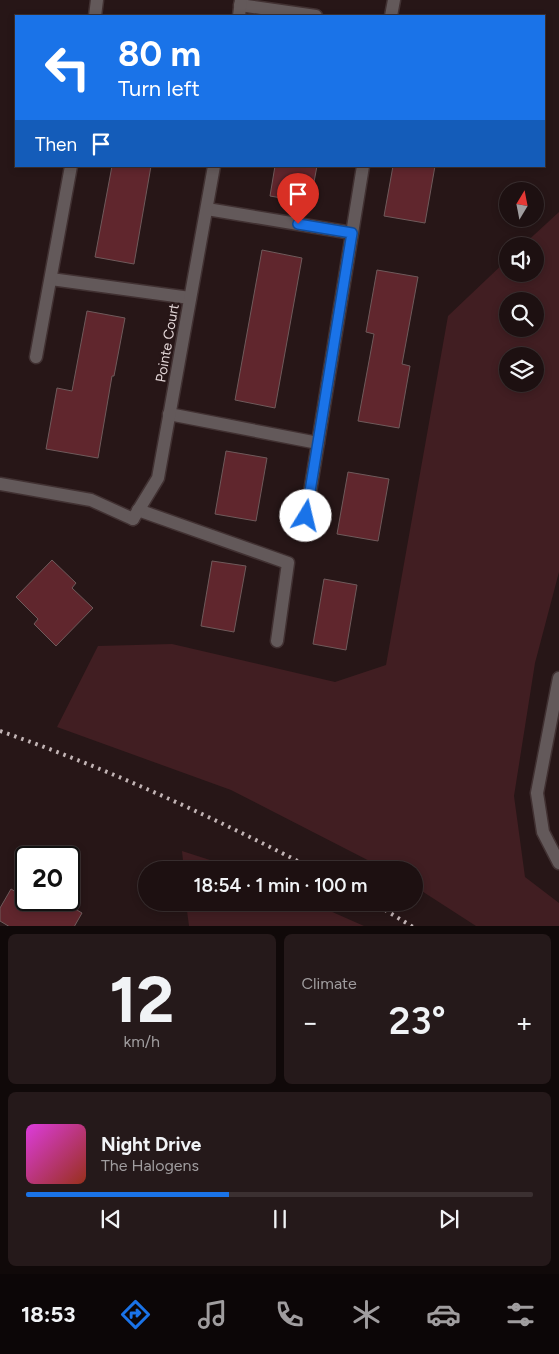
<!DOCTYPE html>
<meta charset="utf-8">
<style>
:root{--surface:#1d1011;--page:#25191a;--text:#f1f3f6;--muted:#a09d9f;--line:#3b3031;--accent:#1a73e8}
body{margin:0;font-family:Figtree,sans-serif;background:var(--page);color:var(--text);height:100vh;display:flex;flex-direction:column;font-size:19px;white-space:nowrap}
*{box-sizing:border-box;margin:0}
p{font-size:16px;color:var(--muted)}
.icon{flex:none;width:28px;height:28px;fill:none;stroke:currentColor;stroke-width:2;stroke-linecap:round;stroke-linejoin:round}
.map{position:relative;height:926px;overflow:hidden}
.details{display:flex;flex-direction:column;gap:8px;padding:8px;background:#100909;flex:1}
.details>*{flex:none}
.banner{position:absolute;left:15px;top:15px;width:530px;height:152px;border-radius:0px;box-shadow:0 2px 8px #0003,0 0 0 1px var(--line);background:#1a73e8;color:#fff;overflow:hidden}
.needle{width:32px;rotate:10deg}
.controls{position:absolute;left:499px;top:182px;display:grid;gap:10px}
.controls a{display:grid;place-items:center;width:45px;height:45px;border-radius:50%;background:var(--surface);box-shadow:0 2px 8px #0003,0 0 0 1px var(--line);font-size:25px}
.speed{position:absolute;left:15px;top:846px;display:flex;gap:10px;font-size:25px;font-weight:700;text-align:center}
.speed>*{display:grid;place-content:center;width:65px;height:65px;border-radius:50%;background:var(--surface);box-shadow:0 2px 8px #0003,0 0 0 1px var(--line);line-height:1}
.speed .limit{border:2px solid #111;border-radius:8px;background:#fff;color:#111}
.pin{position:absolute;display:grid;place-items:center;width:42px;height:42px;color:#fff;margin:-51px -21px;border-radius:50% 50% 50% 0;rotate:-45deg;box-shadow:0 0 5px #0007}
.pin .icon{rotate:45deg}
.me{position:absolute;width:55px;margin:-28px;rotate:9deg;stroke-linejoin:round;filter:drop-shadow(0 0 4px #0008)}
.turn{display:flex;align-items:center;gap:18px;height:105px;padding:0 20px;font-size:22px}
.turn .icon{width:65px;height:65px;stroke-width:2.5}
.turn b{display:block;font-size:35px;line-height:42px}
.then{display:flex;align-items:center;height:48px;padding:0 20px;background:#0003;gap:10px;font-size:19px}
.big{font-size:38px;font-weight:600;line-height:1.1}
.details .tile{flex:1;display:flex;flex-direction:column;justify-content:center;gap:8px;min-width:0;padding:0 18px;border-radius:8px;background:var(--page)}
.details .dial{align-items:center;gap:0}
.dial b{font-size:65px;line-height:1}
.song{display:flex;align-items:center;gap:15px}
.cover{width:60px;height:60px;border-radius:8px;background:linear-gradient(135deg,hsl(300 70% 55%),hsl(10 70% 35%))}
.played{height:5px;border-radius:2px;background:linear-gradient(90deg,var(--accent) 40%,var(--line) 40%)}
.keys{display:flex;justify-content:space-around;direction:ltr}
.heat{display:flex;justify-content:space-between;align-items:center;font-size:28px;direction:ltr}
.details .tiles{flex:1;display:grid;gap:8px;grid-template-columns:1fr 1fr}
.tile:last-child{grid-column:span 2}
.trip{position:absolute;left:138px;top:861px;width:285px;height:50px;border-radius:25px;background:var(--surface);box-shadow:0 2px 8px #0003,0 0 0 1px var(--line);font-weight:600;line-height:50px;text-align:center}
.menu{display:flex;height:80px;justify-content:space-around;align-items:center;background:#0c0607;color:var(--muted)}
.menu .icon{width:35px;height:35px}
.menu .current{color:var(--accent)}
.menu b{font-size:22px;color:var(--text)}
.map>svg:first-child{display:block}
.green{fill:#411e22;fill-rule:evenodd}
.building{fill:#60262d;stroke:#6f5a5b}
.lines{fill:none;stroke-linecap:round;stroke-linejoin:round}
.lane-casing{stroke:#413132;stroke-width:15}
.street-casing{stroke:#413132;stroke-width:15}
.lane{stroke:#63595a;stroke-width:12}
.street{stroke:#63595a;stroke-width:12}
.rail{stroke:#c2b4b5;stroke-width:4;stroke-dasharray:2.5 5;stroke-linecap:butt}
.route-casing{stroke:#114b97;stroke-width:12}
.route{stroke:#1a73e8;stroke-width:9}
.labels{text-anchor:middle;stroke-width:4.5;stroke-linejoin:round;paint-order:stroke}
.street-label{font-size:14px;fill:#e3d6d7;stroke:#271617}
</style>
<div class="map">
<svg width="559" height="927" viewBox="0 0 559 927">
<rect width="100%" height="100%" fill="#271617"/>
<g class="green">
<path d="M559,212V572L535,663L514,796L525,877L559,903V926H476L414,886V870H387L231,790L57,727L98,646L172,644L335,682L386,665L448,316L507,260L508,274H535V246H522ZM508,301H535V329H508ZM508,356H535V384H508Z"/>
<path d="M182,851L241,870H184Z"/>
<path d="M186,903H312L364,926H189Z"/>
</g>
<g class="building">
<path d="M112,166H151L134,264L95,257Z"/>
<path d="M275,166H317L310,203L270,196Z"/>
<path d="M393,166H435L425,223L384,216Z"/>
<path d="M262,250L302,258L275,408L235,400Z"/>
<path d="M377,270L418,277L402,364L410,366L399,428L358,421L374,334L366,332Z"/>
<path d="M87,311L125,318L114,376H112L98,458L46,449L57,388L72,391Z"/>
<path d="M226,451L267,458L256,521L215,514Z"/>
<path d="M348,472L389,479L378,541L337,534Z"/>
<path d="M52,560L76,583L72,588L93,608L56,646L34,624L38,619L16,597Z"/>
<path d="M212,561L246,566L234,632L201,626Z"/>
<path d="M324,579L357,585L346,650L313,644Z"/>
<path d="M11,889L26,898V900H60L82,913L74,927H10L0,921V908Z"/>
</g>
<g class="lines">
<g class="lane-casing">
<g id="lane">
<path d="M240,5L316,16"/>
<path d="M95,16L97,0"/>
<path d="M391,16L394,0"/>
<path d="M207,209L352,233"/>
<path d="M51,279L190,298"/>
<path d="M36,357L71,166"/>
<path d="M169,414L318,443"/>
<path d="M0,484L91,500L133,519"/>
<path d="M138,510L288,563L277,641"/>
<path d="M303,535L363,166"/>
<path d="M559,678L537,793L543,832L559,863"/>
</g>
</g>
<g class="street-casing">
<g id="street">
<path d="M239,16L241,0"/>
<path d="M133,519L158,478L214,166"/>
</g>
</g>
<use href="#lane" class="lane"/>
<use href="#street" class="street"/>
<g class="rail">
<path d="M0,731C109,769 213,817 315,870"/>
<path d="M372,902L413,927"/>
</g>
</g>
<g class="lines">
<g class="route-casing">
<path id="route" d="M298,224L352,233L306,516"/>
</g>
<use href="#route" class="route"/>
</g>
<g class="labels">
<g class="street-label">
<text transform="translate(167 343) rotate(-80)" y="5">Pointe Court</text>
</g>
</g>
</svg>
<div class="controls">
<a><svg class="needle" viewBox="-14 -14 28 28"><path d="M0-13l5 13h-10z" fill="#e53935"/><path d="M0 13l5-13h-10z" fill="#a09d9f"/></svg></a>
<a><svg class="icon" aria-label="sound" viewBox="0 0 24 24"><path d="M4 9h4l5-4v14l-5-4H4zM17 9q2 3 0 6"/></svg></a>
<a><svg class="icon" aria-label="search" viewBox="0 0 24 24"><circle cx="10" cy="10" r="6"/><path d="M15 15l6 6"/></svg></a>
<a><svg class="icon" aria-label="layers" viewBox="0 0 24 24"><path d="M12 4l9 5-9 5-9-5zM3 14l9 5 9-5"/></svg></a>
</div>
<div class="speed"><div class="limit">20</div></div>
<div class="pin" style="left:298px;top:224px;background:#d93025"><svg class="icon" aria-label="arrive" viewBox="0 0 24 24"><path d="M6 21V4h12l-3 4 3 4H6"/></svg></div>
<svg class="me" style="left:306px;top:516px" viewBox="-20 -20 40 40"><circle r="19" fill="#fff"/><path d="M0-13L10 11 0 6-10 11z" fill="#1a73e8"/></svg>
<div class="trip">18:54 · 1 min · 100 m</div>
<div class="banner">
<div class="turn"><svg class="icon" aria-label="left" viewBox="0 0 24 24"><path d="M17 20v-9H6M10 6l-5 5 5 5"/></svg><div><b>80 m</b>Turn left</div></div>
<div class="then">Then<svg class="icon" aria-label="arrive" viewBox="0 0 24 24"><path d="M6 21V4h12l-3 4 3 4H6"/></svg></div>
</div>
</div>
<section class="details">
<div class="tiles">
<div class="tile dial"><b>12</b><p>km/h</p></div>
<div class="tile"><p>Climate</p>
<div class="heat"><a>−</a><b class="big">23°</b><a>+</a></div>
</div>
<div class="tile">
<div class="song"><i class="cover"></i><div><b>Night Drive</b><p>The Halogens</p></div></div>
<div class="played"></div>
<div class="keys"><svg class="icon" aria-label="previous" viewBox="0 0 24 24"><path d="M18 5L8 12l10 7zM5 5v14"/></svg><svg class="icon" aria-label="pause" viewBox="0 0 24 24"><path d="M8 5v14M16 5v14"/></svg><svg class="icon" aria-label="next" viewBox="0 0 24 24"><path d="M6 5l10 7-10 7zM19 5v14"/></svg></div>
</div>
</div>
</section>
<nav class="menu">
<b>18:53</b>
<svg class="icon current" aria-label="directions" viewBox="0 0 24 24"><path d="M12 3l9 9-9 9-9-9zM9 14v-3h6M13 9l2 2-2 2"/></svg>
<svg class="icon" aria-label="music" viewBox="0 0 24 24"><path d="M9 18V5l10-2v13"/><circle cx="6" cy="18" r="3"/><circle cx="16" cy="16" r="3"/></svg>
<svg class="icon" aria-label="phone" viewBox="0 0 24 24"><path d="M5 4h4l2 5-3 2q2 4 5 5l2-3 5 2v4C11 20 4 13 5 4z"/></svg>
<svg class="icon" aria-label="climate" viewBox="0 0 24 24"><path d="M12 3v18M4 7l16 10M4 17L20 7"/></svg>
<svg class="icon" aria-label="car" viewBox="0 0 24 24"><path d="M5 17H2v-5l4-1 3-4h7l3 4 3 1v5h-3M9 17h6M6 11h13"/><circle cx="7" cy="17" r="2"/><circle cx="17" cy="17" r="2"/></svg>
<svg class="icon" aria-label="filters" viewBox="0 0 24 24"><path d="M4 7h16M4 17h16"/><circle cx="9" cy="7" r="2"/><circle cx="15" cy="17" r="2"/></svg>
</nav>
